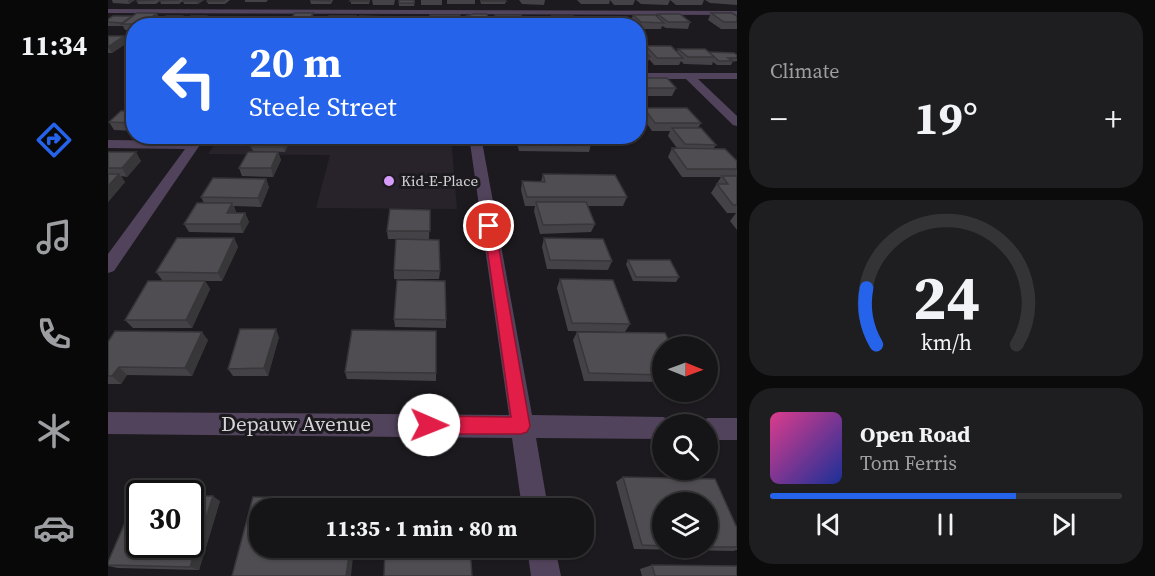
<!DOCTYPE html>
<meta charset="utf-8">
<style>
:root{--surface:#151416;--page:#1e1d1f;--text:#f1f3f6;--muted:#9d9ea1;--line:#343335;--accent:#2563eb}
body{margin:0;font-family:"Source Serif 4",serif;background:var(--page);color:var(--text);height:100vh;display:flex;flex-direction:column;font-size:22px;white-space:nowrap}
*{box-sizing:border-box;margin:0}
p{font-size:20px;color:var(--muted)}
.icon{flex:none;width:33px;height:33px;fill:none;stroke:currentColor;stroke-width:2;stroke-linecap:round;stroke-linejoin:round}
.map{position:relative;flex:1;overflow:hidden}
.drawer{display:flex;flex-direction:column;gap:12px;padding:12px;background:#0c0b0c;width:418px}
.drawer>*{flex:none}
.hud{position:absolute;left:18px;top:18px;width:520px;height:126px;border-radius:24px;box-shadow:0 2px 4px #0004,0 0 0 2px var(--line);background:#2563eb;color:#fff;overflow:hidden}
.needle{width:39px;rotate:91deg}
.tools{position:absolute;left:544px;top:336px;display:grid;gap:12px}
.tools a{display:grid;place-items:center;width:66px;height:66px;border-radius:50%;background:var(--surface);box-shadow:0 2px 4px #0004,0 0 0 2px var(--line);font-size:30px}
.speed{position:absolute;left:18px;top:480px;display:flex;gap:12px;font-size:30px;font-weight:700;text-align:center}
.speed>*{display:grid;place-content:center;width:78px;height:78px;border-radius:50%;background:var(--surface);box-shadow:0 2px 4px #0004,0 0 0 2px var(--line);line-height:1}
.speed .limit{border:3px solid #111;border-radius:9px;background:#fff;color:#111}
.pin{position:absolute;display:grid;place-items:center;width:51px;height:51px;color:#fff;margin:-26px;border:3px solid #fff;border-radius:50%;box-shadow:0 2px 6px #0007}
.me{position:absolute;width:66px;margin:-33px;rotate:91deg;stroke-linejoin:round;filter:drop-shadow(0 0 4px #0008)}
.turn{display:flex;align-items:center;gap:21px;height:126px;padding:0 24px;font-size:27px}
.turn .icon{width:78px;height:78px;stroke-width:2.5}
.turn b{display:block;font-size:42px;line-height:51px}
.big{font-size:45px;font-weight:700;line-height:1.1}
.drawer .widget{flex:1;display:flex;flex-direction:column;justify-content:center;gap:9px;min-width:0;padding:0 21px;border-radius:24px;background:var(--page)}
.drawer .dial{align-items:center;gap:0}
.dial svg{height:156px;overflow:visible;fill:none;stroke:var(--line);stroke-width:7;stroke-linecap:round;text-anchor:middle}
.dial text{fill:var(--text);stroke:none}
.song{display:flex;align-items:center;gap:18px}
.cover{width:72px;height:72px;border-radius:9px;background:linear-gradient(135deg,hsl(330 70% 55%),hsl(230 70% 35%))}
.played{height:6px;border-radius:3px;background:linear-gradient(90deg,var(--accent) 70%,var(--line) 70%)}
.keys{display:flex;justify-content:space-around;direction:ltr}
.heat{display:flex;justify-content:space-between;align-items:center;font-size:33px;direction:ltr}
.trip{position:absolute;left:141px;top:498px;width:345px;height:60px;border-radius:24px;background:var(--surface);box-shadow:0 2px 4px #0004,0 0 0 2px var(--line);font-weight:700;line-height:60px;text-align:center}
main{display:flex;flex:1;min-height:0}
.tab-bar{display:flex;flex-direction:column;width:108px;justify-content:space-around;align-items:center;background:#080809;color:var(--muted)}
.tab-bar .icon{width:42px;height:42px}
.tab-bar .active{color:var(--accent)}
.tab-bar b{font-size:27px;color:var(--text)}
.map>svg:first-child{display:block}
.built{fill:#28232a}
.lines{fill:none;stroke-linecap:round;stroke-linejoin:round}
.minor{fill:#52435c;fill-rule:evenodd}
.wall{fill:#444246;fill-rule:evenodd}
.shaded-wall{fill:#373639}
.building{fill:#4f4d51;stroke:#373639;stroke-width:1.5}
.route{fill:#e11d48;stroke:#92132f;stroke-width:1.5}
.poi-dot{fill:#d59cfb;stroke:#1c1a1e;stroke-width:2}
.labels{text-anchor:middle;stroke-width:6;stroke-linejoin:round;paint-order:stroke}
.far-poi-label{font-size:15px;fill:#d4d3d5;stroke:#1c1a1e;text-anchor:start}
.near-street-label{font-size:21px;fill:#d4d3d5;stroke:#1c1a1e}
</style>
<main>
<nav class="tab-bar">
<b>11:34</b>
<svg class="icon active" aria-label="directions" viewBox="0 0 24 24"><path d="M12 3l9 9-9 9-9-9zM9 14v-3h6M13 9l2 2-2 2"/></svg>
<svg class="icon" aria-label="music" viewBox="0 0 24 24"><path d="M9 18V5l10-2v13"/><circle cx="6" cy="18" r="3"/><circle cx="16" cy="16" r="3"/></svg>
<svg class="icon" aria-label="phone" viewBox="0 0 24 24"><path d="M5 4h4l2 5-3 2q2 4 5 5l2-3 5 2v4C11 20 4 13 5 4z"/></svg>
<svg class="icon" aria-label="climate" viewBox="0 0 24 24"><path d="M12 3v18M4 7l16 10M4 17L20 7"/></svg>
<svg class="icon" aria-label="car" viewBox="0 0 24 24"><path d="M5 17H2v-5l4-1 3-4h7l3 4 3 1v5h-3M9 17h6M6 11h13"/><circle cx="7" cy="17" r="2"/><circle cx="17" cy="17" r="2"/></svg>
</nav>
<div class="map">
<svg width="629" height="576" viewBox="0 0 629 576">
<rect width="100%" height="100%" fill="#1c1a1e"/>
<path class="built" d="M112,137H343L349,209L208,208L222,155L100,154Z"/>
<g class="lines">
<g class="minor">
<path d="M0,9L629,11V15L0,13Z"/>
<path d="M531,73H629V79H590L629,116V126L625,125L578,79H531Z"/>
<path d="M85,136H98L6,271L0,273V254L77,149L0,148V140L82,141Z"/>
<path d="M361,136H373L424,415L555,417L563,420L565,424H555V439L428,438L440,508H414L404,438L0,434V412L401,415Z"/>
<path d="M600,418H629V440H600V424H590L592,421Z"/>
<path d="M419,548H447L453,576H423Z"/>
</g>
</g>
<g class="wall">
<path d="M4,0H27L21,4L5,3Z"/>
<path d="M30,0H96L90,4H76L75,1L71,4H53L52,1L48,4H30L29,1Z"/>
<path d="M100,0H122L117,4H100L99,1Z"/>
<path d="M137,0H160L158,2H137Z"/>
<path d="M202,0H225L223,4H203Z"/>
<path d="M243,0H262L261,4H243Z"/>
<path d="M264,0H287L286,5H265Z"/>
<path d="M307,0L306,6H291V3Z"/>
<rect x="313" y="0" width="21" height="5"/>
<rect x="339" y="0" width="28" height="4"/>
<path d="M372,0H397L398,1L397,4H373Z"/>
<path d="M411,0H437L436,5L414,4Z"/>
<path d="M469,0H527L525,5H506L502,0L501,4H473Z"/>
<path d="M528,0H596L594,5H568L562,0L560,5L533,4Z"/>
<path d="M597,0H629V5L602,3Z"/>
<path d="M187,13L206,19L203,25L181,26L180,22Z"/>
<path d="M603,13L629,16V29H613L600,20Z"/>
<path d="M550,14L582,22L580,29L558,28L554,26L553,29H531V26H527L523,21L525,15L549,17Z"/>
<path d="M322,15L352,21V26H322Z"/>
<path d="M387,15L416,22V26H387L386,21Z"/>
<path d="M98,16L99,20L93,26H74L73,24Z"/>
<path d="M358,16L381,23V26H359Z"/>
<path d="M444,16L470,23V26H447L444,19Z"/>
<path d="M419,17L442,23V26H421L418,20Z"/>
<path d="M471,17L497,23L496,26H474L470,20Z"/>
<path d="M497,17L524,23L523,26H500L496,21Z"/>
<path d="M0,18V19L52,20L44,26H26V30H17L15,26H0Z"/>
<path d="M314,18V26H288V23Z"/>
<path d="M76,19L68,26H49L48,23Z"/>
<path d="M248,20L247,25L219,24L218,21Z"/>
<path d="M0,36L19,43L4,53H0Z"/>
<path d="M538,46L569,52L570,49L629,55V61H625L623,65H609L605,62L604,65L576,64L573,61L571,65H546L541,59L539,64H531V48L537,51Z"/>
<path d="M531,78L568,88L564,96H531Z"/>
<path d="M536,108L593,123L590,128L608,145L605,149L629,161V230L622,221L628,213H619L603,193L613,177H574L560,157L564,148H569L560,136L562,131H544L533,115Z"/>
<path d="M26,111V131L6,130L1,122Z"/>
<path d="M407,136H480L483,144L481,152L411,151Z"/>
<path d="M170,138L169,141L180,145L177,152L145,151L143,147Z"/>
<path d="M0,152L33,161L19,177L13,176L17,182L0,202Z"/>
<path d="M170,152L173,160L165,177L134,176L131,168Z"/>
<path d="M435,174L519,197L515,206H479L487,224L483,232L432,234L426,211L427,206H417L413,190L414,181L433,182Z"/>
<path d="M158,179L161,187L153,207L126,206L128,212L127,213H137L141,222L135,233L81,232L76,224L96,203L93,197Z"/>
<path d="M322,210L321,240L332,271L331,279H286V270L288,239H280L279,231Z"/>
<path d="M126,238L130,247L114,281H97L102,289L84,328H25L17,320L54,280L48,272Z"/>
<path d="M436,238L504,261L500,270L439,269L434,247Z"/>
<path d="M520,260L571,277L568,282L525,281L518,264Z"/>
<path d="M452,279L522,324L517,332L460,331L449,288Z"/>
<path d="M286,319L338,320V328L287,327Z"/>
<path d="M469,332L555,346V382L476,381L465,340Z"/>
<path d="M171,337L160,376H125L120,369Z"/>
<path d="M100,340L84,376L19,375L13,384H0V342Z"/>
<path d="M237,372L328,373V381L239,379Z"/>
<path d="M515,477L607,479L629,528V550L625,551L526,549L508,482ZM555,502H600V548H555Z"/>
<path d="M112,501L91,570L10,568L0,566Z"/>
<path d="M544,565L629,576H534L532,569Z"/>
</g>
<g class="shaded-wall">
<path d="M20,0H27L21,4Z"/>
<path d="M91,0H96L90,4L89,1Z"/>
<path d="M49,13L52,20L44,26H35L34,24Z"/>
<path d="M205,13L206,19L203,25L202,19Z"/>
<path d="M74,16L76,19L68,26H66L65,24Z"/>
<path d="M98,16L99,20L93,26H90L89,24Z"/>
<path d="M197,19L198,25L195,26L194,23Z"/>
<path d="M16,36L19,43L4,53L0,47Z"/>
<path d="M179,141L180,145L177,152L176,147Z"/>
<path d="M28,152L33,161L19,177L14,168Z"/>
<path d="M170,152L173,160L165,177L163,168Z"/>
<path d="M11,174L17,182L0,202V186Z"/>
<path d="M158,179L161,187L153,207L150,198Z"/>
<path d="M124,203L128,212L123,221L119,213Z"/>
<path d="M137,213L141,222L135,233L132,224Z"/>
<path d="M126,238L130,247L114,281L110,273Z"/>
<path d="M97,281L102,289L84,328L78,320Z"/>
<path d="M168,329L171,337L160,376L156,368Z"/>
<path d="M94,332L100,340L84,376L77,368Z"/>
<path d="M11,367L19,375L13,384L4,376Z"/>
<path d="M105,496L112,501L91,570L82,567Z"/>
<path d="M247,499L250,506V508H246Z"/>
<path d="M242,548H246L243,576H238Z"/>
</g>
<g class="building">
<path d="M30,0H48L29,1Z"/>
<path d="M52,0H71L51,1Z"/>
<path d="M76,0H91L89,1H75Z"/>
<path d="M100,0H117L116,1H99Z"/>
<path d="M202,0H222V1Z"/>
<path d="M243,0H261V1H242Z"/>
<rect x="291" y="0" width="15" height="3"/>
<path d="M373,0H397L398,1H373Z"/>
<path d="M29,13H49L34,24H14Z"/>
<path d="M187,13H205L202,19H197L194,23L180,22Z"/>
<path d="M603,13H624L629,16V22H616Z"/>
<path d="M366,14H379L381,23L360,22L358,16Z"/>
<path d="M550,14H572L582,22H560Z"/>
<rect x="322" y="15" width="30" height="6"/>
<path d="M387,15H413L416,22L398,21L397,19H388Z"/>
<path d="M525,15H547L556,23L533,22Z"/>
<path d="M5,16H24L14,23L0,22V19Z"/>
<path d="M58,16H74L65,24L48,23Z"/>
<path d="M83,16H98L89,24H73Z"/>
<path d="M221,16H248L246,21H218Z"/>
<path d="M252,16L281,17L279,26H249Z"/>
<path d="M444,16H465L470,23H448Z"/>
<path d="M289,17L314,18V23H288Z"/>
<path d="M419,17H438L442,23H422Z"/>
<path d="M471,17H492L497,23H475Z"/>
<path d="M497,17H519L524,23L501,22Z"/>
<path d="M0,36H16L0,47Z"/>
<path d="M538,46H563L575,58H549Z"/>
<path d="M531,48H534L542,57H531Z"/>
<path d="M570,49H597L607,57H580Z"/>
<path d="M601,52L626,53L629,55V58H620L625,61H611Z"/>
<path d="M531,78H559L568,88H531Z"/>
<path d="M536,108H579L593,123H547Z"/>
<path d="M13,111H26V123L1,122Z"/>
<path d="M564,128H593L608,145L577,144Z"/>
<path d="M149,136H167L165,141H179L176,147H143Z"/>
<path d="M410,136H480L483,144L412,143Z"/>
<path d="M564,148L617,149L629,161V169H579Z"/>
<path d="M0,152H28L14,168H0Z"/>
<path d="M140,152H170L163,168H131Z"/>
<path d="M0,174H11L0,186Z"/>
<path d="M435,174L507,175L519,197H419L414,181L437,182Z"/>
<path d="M614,176H629V205H625L609,184H620Z"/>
<path d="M105,178L158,179L150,198L93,197Z"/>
<path d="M428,202H478L487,224L435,225Z"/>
<path d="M89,203H124L119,213H137L132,224H76Z"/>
<path d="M282,209L322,210V231H279Z"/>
<path d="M69,238H126L110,273L48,272Z"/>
<path d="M436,238L495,239L504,261L442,260Z"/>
<path d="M288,239L331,240L332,271L286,270Z"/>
<path d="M520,260H562L571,277H528Z"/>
<path d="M452,279L505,280L522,324L464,323Z"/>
<path d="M289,280L337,281L338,320L286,319Z"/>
<path d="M40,281H97L78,320H17Z"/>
<path d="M132,329H168L156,368L120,369Z"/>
<path d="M244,330L328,331V373L237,372Z"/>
<path d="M7,331L94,332L77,368L11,367L4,376H0V342Z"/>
<path d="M469,332L557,333L563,346H555V375L481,373Z"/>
<path d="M515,477L607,479L629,528V547H600V502H555V546L534,545Z"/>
<path d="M29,495H32V544H82V496H105L82,567L0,565V562Z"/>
<path d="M145,497L247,499L246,508H152V548H242L238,576H124Z"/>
<path d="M280,505L360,506V508H280Z"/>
<path d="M277,548H362L364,576H276Z"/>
<path d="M544,565L629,566V576H547Z"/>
</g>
<path class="route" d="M381,222L387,226L422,426L419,432L413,434H321L315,431L313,425L315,419L321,416L403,417L376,226Z"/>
<circle class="poi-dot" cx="281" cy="181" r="6"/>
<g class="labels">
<g class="far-poi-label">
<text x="293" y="186">Kid-E-Place</text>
</g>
<g class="near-street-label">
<text x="188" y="431">Depauw Avenue</text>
</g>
</g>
</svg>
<div class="tools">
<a><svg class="needle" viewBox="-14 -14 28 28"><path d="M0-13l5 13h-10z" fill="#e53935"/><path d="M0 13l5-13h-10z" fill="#9d9ea1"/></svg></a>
<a><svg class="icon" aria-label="search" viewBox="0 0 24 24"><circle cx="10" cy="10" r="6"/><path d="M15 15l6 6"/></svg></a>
<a><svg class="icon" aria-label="layers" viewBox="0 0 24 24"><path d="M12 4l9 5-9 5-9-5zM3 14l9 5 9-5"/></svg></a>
</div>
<div class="speed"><div class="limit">30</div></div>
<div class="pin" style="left:381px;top:226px;background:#d93025"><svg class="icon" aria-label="arrive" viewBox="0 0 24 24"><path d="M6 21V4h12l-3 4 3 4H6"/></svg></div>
<svg class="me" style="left:321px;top:425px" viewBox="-20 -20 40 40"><circle r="19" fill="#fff"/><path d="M0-13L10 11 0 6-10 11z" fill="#e11d48"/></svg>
<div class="trip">11:35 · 1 min · 80 m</div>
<div class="hud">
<div class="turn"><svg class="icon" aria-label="left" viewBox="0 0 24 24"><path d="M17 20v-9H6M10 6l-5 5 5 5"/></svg><div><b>20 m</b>Steele Street</div></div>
</div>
</div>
<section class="drawer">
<div class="widget"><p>Climate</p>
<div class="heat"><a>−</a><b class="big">19°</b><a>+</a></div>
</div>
<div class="widget dial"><svg viewBox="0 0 100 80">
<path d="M14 69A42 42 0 1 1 86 69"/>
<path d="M14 69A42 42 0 0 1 9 40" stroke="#2563eb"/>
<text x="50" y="56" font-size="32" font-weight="700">24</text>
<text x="50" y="72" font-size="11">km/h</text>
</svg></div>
<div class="widget">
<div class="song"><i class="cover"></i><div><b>Open Road</b><p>Tom Ferris</p></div></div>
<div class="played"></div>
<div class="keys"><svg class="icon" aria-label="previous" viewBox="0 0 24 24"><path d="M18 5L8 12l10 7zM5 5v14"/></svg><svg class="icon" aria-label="pause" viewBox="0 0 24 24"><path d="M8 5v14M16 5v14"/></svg><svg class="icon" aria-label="next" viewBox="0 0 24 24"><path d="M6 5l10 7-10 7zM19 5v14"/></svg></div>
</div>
</section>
</main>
